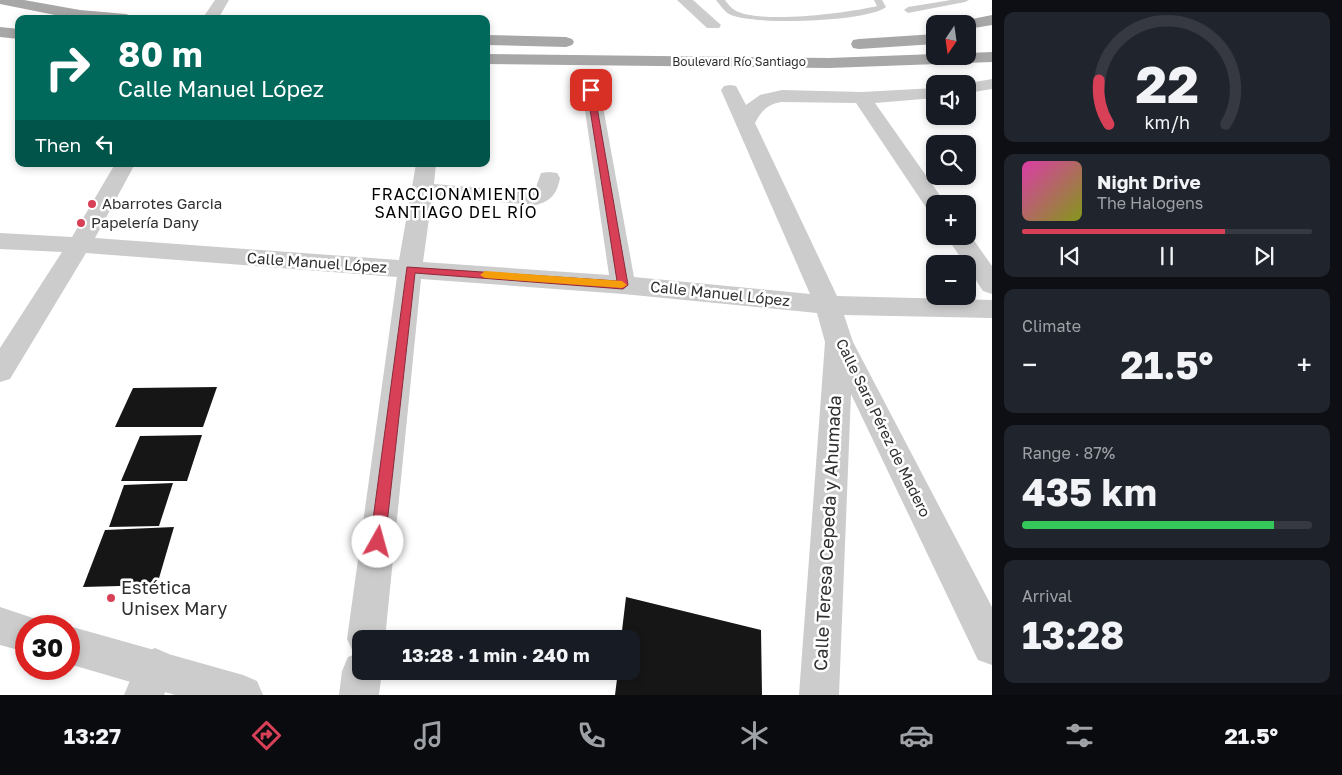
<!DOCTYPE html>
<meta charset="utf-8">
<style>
:root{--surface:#171b24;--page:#20242c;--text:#f1f3f6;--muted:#9ea1a6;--line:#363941;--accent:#d74057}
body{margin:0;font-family:"Golos Text",sans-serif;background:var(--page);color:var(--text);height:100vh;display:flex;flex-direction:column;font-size:19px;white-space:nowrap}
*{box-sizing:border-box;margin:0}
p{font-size:16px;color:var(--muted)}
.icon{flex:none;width:28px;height:28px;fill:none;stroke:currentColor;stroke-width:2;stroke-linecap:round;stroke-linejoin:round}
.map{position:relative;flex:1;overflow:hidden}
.side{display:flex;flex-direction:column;gap:12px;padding:12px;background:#0d0f14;width:350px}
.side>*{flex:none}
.hud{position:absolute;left:15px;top:15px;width:475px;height:152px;border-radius:10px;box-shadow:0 2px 8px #0003;background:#00695c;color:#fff;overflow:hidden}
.needle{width:32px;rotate:193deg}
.controls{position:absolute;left:926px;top:15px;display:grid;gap:10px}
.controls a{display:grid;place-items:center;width:50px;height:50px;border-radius:10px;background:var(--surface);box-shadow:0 2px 8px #0003;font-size:25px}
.speed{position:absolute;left:15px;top:615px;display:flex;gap:10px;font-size:25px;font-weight:700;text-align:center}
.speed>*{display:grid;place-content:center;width:65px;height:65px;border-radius:50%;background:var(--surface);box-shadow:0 2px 8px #0003;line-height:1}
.speed .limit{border:8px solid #d22;background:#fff;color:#111}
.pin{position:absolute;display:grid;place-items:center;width:42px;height:42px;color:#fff;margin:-21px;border-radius:10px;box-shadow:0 2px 8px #0006}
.me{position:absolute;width:55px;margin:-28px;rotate:7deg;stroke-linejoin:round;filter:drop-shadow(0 0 4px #0008)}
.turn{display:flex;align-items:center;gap:18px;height:105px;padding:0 20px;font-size:22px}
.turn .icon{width:65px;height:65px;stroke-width:2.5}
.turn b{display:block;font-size:35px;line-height:42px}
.then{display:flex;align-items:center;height:48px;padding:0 20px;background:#0003;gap:10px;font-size:19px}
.big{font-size:38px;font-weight:700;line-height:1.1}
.side .card{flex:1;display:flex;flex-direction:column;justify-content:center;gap:8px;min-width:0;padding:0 18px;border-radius:10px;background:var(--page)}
.side .dial{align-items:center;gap:0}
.dial svg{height:130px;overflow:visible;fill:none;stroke:var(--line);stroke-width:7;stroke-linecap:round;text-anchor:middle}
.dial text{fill:var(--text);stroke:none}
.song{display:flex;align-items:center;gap:15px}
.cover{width:60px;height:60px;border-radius:8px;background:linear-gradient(135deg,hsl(320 70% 55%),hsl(70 70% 35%))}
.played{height:5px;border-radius:2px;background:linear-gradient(90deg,var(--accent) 70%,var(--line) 70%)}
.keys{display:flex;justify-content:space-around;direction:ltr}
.heat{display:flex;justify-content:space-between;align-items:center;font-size:28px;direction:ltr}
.charge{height:8px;border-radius:4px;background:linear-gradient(90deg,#34c759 87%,var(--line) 0)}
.trip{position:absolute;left:352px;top:630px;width:288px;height:50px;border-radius:10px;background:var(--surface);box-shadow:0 2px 8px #0003;font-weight:700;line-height:50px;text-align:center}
.dock{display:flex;height:80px;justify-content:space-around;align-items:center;background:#090b0e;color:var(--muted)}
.dock .icon{width:35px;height:35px}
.dock .selected{color:var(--accent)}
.dock b{font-size:22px;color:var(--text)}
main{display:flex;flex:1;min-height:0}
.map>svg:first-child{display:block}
.building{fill:#161616}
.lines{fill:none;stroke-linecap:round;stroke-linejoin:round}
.service{fill:#ccc;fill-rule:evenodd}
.minor{fill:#ccc;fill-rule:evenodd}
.tertiary{fill:#ccc;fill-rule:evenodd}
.primary{fill:#a7a7a7;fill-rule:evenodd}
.route{fill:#d74057;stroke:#8c2a39}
.slow{fill:#f59e0b}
.poi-dot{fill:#d74057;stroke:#fff;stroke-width:2}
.labels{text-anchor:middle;stroke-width:5;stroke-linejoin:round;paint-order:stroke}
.far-street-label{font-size:12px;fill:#2f2f2f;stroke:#fff}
.poi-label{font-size:15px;fill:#2f2f2f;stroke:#fff;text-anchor:start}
.street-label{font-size:15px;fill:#2f2f2f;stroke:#fff}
.neighbourhood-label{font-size:16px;letter-spacing:1px;fill:#000;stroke:#fff}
.near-street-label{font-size:18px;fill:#2f2f2f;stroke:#fff}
.near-poi-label{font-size:18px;fill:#2f2f2f;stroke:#fff;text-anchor:start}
</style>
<main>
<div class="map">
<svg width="992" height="695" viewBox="0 0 992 695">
<rect width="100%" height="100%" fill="#fff"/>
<g class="building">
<path d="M217,387L203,427H115L133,388Z"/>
<path d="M202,435L187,481H121L140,436Z"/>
<path d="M173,483L159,526L109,527L124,485Z"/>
<path d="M174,527L157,585L83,587L105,530Z"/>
<path d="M626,597L761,630L762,695H615L618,671H631V639H621Z"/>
</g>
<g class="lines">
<g class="service">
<path d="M716,0H725C728,4 731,8 736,11C762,24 848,13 877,6L874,0H882L886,7C867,22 752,26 729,14C724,11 720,5 716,0Z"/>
<path d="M951,0H969L965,2L908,13L904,10L908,7Z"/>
</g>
<g class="minor">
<path d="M215,0H229L218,19H202Z"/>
<path d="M677,0H693L721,25L719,28H707Z"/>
<path d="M992,79V89L968,93V84H963Z"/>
<path d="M591,85L597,86L600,90L634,277L810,294L721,90L724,86L730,85L736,86L746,105L760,95L782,90L862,92L935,88V98L875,103L946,204H935V211L927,209L856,103L782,102C768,104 762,110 755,123L837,296L992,300V318L844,315L853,342L992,607V665L978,660L851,394L839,695H799L825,342L817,313L623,294L421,279L385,639H361V671H382L379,695H339L342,671L348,657L356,654L353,652L347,639L397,277L86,253L10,379L0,382V348L62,252L0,249V233L72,237L115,164H135L95,238L399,260L416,164H436L434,184L531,192L535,190L541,173L549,172L557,173L560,178C557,194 551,201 536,205L432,197L423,262L609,275L582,90L585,86Z"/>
<path d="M968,232L992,266V294L983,291L968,268V264H965L946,236H968Z"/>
<path d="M155,648L169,654L175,668L164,695H124L141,654Z"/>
</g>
<g class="tertiary">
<path d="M0,607L39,620L42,626H26V652L0,645Z"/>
<path d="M68,626H69L243,675L257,681L263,695H175L69,664Z"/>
</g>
<g class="primary">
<path d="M0,0H24L80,10L126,14L132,16L134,19H75L0,4Z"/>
<path d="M992,15V25L968,29V24H960L962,21Z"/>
<path d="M0,27L19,29V39L0,37Z"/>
<path d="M935,34V44L859,49L853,48L851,44L853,40L859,39Z"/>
<path d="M486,35L566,37L572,39L574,42L572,45L566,47L486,45Z"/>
<path d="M992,52V62L829,68L486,64V54L829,58L935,54V56H968V53Z"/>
</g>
</g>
<path class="route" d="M591,88L594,90L628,285L623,289L415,273L385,542L383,546L378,548L372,546L370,542L407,267L617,281L587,90Z"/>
<path class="slow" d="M485,271L622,281L627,285L622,288L485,278L480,275Z"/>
<g class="poi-dot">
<circle cx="92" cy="204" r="5"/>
<circle cx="81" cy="223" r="5"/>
<circle cx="111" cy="598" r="5"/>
</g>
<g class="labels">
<g class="far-street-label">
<text x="739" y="66">Boulevard Río Santiago</text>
</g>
<g class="poi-label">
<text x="102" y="209">Abarrotes Garcia</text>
<text x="91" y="228">Papelería Dany</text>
</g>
<g class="street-label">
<text transform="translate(317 263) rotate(4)" y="5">Calle Manuel López</text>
<text transform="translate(720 294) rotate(6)" y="5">Calle Manuel López</text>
<text transform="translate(883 428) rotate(64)" y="5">Calle Sara Pérez de Madero</text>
</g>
<g class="neighbourhood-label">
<text x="456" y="200">FRACCIONAMIENTO<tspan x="456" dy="18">SANTIAGO DEL RÍO</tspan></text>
</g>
<g class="near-street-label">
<text transform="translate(828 533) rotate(-87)" y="6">Calle Teresa Cepeda y Ahumada</text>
</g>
<g class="near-poi-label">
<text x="121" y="594">Estética<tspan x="121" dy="21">Unisex Mary</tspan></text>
</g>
</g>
</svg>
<div class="controls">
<a><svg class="needle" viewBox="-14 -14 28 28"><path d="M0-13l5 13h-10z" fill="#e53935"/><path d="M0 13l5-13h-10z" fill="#9ea1a6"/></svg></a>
<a><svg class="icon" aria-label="sound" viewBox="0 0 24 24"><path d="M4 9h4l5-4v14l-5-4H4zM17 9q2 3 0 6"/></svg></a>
<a><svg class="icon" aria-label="search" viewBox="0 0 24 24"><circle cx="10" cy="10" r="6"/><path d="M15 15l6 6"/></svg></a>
<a>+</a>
<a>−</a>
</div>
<div class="speed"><div class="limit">30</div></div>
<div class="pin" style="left:591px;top:90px;background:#d93025"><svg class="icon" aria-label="arrive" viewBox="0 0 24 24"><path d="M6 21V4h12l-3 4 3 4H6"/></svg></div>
<svg class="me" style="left:378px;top:542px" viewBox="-20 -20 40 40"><circle r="19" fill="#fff"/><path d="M0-13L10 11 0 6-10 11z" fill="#d74057"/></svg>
<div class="trip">13:28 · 1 min · 240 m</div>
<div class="hud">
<div class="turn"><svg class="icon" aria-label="right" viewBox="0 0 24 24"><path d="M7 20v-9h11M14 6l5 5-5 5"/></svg><div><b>80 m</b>Calle Manuel López</div></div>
<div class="then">Then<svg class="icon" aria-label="left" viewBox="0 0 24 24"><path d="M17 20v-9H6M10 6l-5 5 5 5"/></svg></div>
</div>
</div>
<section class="side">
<div class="card dial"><svg viewBox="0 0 100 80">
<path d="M14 69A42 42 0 1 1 86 69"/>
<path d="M14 69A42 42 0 0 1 8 42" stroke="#d74057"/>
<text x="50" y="56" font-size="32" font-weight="700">22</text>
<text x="50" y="72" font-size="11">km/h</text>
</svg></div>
<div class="card">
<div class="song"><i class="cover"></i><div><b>Night Drive</b><p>The Halogens</p></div></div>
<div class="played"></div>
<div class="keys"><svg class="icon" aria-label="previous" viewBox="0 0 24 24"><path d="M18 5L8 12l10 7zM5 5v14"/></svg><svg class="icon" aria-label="pause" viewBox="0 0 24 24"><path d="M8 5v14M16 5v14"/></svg><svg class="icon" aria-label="next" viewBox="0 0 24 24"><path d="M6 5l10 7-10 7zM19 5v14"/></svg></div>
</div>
<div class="card"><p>Climate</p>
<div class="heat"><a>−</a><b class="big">21.5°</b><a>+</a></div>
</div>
<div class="card"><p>Range · 87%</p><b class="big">435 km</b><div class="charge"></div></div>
<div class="card"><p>Arrival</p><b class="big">13:28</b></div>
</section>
</main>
<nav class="dock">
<b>13:27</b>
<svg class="icon selected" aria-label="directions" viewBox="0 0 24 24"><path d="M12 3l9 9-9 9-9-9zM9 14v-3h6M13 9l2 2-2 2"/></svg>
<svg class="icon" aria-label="music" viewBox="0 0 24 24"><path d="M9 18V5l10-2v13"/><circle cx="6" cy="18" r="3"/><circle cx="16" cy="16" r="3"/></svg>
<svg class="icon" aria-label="phone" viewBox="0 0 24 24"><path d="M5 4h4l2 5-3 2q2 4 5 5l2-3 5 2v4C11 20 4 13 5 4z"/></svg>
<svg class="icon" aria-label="climate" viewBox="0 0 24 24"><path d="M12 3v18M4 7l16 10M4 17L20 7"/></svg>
<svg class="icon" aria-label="car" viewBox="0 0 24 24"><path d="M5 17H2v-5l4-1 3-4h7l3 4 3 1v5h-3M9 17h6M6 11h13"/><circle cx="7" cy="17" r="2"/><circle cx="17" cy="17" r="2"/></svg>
<svg class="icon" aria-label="filters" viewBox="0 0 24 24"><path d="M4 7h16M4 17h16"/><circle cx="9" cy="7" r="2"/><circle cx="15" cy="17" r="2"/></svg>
<b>21.5°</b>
</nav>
